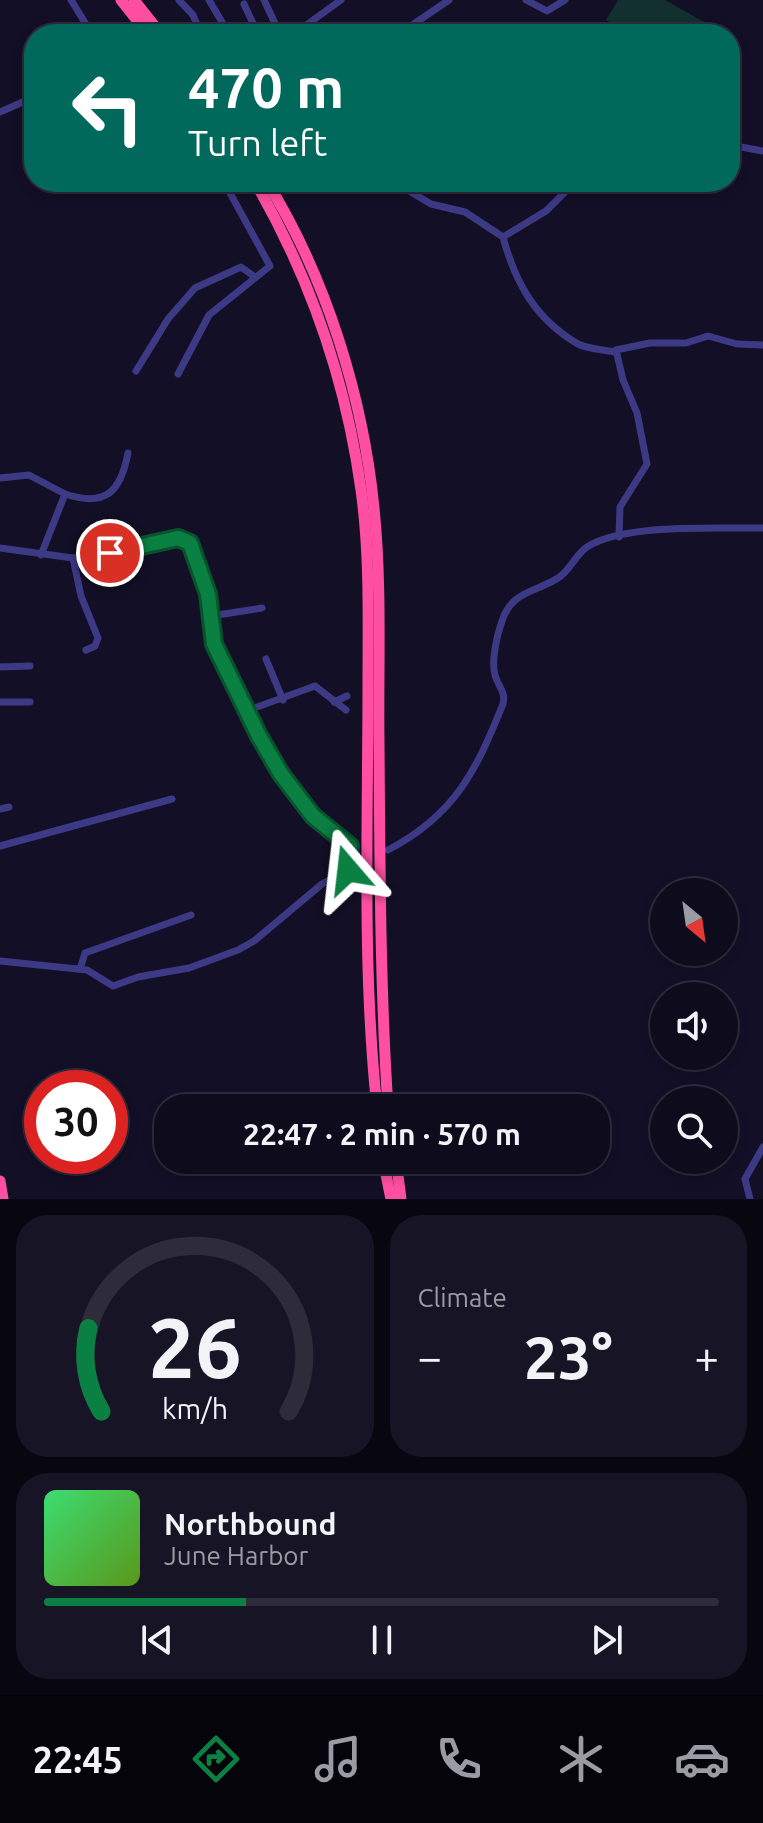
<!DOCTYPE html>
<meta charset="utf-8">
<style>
:root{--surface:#0e0b1c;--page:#171425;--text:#f1f3f6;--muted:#9b9ba3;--line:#2e2b3b;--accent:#0b8043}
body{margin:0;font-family:Ubuntu,sans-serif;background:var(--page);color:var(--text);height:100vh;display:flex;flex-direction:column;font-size:30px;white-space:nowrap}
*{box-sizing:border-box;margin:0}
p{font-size:26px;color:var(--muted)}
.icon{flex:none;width:44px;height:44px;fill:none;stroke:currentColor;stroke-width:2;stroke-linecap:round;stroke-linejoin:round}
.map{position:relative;height:1199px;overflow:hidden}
.side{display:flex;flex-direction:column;gap:16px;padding:16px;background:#08060f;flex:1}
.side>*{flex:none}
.top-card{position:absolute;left:24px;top:24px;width:716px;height:168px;border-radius:32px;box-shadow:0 4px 12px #0003,0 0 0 2px var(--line);background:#00695c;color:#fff;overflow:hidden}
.needle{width:52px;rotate:151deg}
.fabs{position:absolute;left:650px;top:878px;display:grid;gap:16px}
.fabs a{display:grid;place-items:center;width:88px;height:88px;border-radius:50%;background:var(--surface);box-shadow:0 4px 12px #0003,0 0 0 2px var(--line);font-size:40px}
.speed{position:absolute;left:24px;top:1070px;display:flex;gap:16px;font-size:40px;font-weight:700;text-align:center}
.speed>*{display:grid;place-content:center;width:104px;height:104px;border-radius:50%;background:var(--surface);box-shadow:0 4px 12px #0003,0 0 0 2px var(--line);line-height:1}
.speed .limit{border:12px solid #d22;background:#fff;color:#111}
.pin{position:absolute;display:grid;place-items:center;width:68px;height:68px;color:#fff;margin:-34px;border:4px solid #fff;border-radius:50%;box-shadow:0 2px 8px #0007}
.me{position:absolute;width:88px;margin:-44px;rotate:343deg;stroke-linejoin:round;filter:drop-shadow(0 0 6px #0008)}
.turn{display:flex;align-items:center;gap:28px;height:168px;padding:0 32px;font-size:36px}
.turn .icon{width:104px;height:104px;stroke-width:2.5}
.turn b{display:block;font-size:56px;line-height:68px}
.big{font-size:60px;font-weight:700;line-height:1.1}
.side .tile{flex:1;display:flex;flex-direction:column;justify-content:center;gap:12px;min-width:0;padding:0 28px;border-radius:32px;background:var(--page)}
.side .dial{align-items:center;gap:0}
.dial svg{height:208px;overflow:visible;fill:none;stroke:var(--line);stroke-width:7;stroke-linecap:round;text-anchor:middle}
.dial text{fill:var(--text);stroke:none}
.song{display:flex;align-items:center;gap:24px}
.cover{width:96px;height:96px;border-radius:12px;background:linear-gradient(135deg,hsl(140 70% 55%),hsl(90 70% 35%))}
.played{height:8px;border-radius:4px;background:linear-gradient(90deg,var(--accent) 30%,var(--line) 30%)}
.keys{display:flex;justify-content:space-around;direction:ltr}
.heat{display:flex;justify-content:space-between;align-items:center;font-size:44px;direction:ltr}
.side .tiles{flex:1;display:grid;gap:16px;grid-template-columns:1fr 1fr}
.tile:last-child{grid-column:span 2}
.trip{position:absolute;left:154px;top:1094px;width:456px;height:80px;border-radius:32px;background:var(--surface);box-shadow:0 4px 12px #0003,0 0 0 2px var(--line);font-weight:700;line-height:80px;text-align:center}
.tabs{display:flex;height:128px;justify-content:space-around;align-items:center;background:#06040b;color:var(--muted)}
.tabs .icon{width:56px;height:56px}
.tabs .selected{color:var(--accent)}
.tabs b{font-size:36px;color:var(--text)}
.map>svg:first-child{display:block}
.green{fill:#12302f}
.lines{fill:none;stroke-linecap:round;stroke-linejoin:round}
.minor{stroke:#3d3a85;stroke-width:7}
.highway{stroke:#ff4fa3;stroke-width:11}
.route-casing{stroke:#07532c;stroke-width:20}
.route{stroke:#0b8043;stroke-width:14}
</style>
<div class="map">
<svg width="763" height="1199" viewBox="0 0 763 1199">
<rect width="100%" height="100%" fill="#130f26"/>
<path class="green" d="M618,0H665L722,32L629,34L606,20Z"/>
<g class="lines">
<g class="minor">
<path d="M71,0L92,34"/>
<path d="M179,0L193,15L201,34"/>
<path d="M209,0L229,34"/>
<path d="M264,0L280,34"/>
<path d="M526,0L547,11L565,0"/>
<path d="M244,4L258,34"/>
<path d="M294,34L341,0"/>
<path d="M399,34L449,0"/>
<path d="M0,112L34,97"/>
<path d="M730,145L763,151"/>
<path d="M394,182L431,204L465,212L503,237L546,211L575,182"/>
<path d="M503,237C515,282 535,319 578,344C588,349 604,350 615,352"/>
<path d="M136,371L168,319L195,288L241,267L255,277"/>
<path d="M178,374L209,315L270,266L224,182"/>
<path d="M0,478L29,475L65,494"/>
<path d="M619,537L620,507L647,464L637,413L623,380L616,350L650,343H686L708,336L737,344L763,345"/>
<path d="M0,548L73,558L178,538L188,540L208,594L214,644L272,759L318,823L350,846L348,870"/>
<path d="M41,555L65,494C107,508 121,490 128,453"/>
<path d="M73,558L81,596L98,638L95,646L86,650"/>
<path d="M211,616L262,608"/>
<path d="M266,659L283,700"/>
<path d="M0,667L30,666"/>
<path d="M0,702H30"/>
<path d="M334,702L347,696"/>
<path d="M246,711L315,686L346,710"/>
<path d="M0,809L9,807"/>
<path d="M0,846L172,799"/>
<path d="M388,850C455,815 476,771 503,704C506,691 498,687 495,675C491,661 497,635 502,621C512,590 537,592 558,578C570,571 575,555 587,547C625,523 718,529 763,528"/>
<path d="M0,961L87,970L113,986L138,977L189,968L238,950L254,941L322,884L360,864"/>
<path d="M80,969L85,953L191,915"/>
<path d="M750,1199L745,1179L763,1147"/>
</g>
<g class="highway">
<path d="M121,0L148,34"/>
<path d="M134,0L161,34"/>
<path d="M255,182C310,277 346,381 361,490C370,554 368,619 368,683C368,824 362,968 377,1108"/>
<path d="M267,182C326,277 363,397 374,508C382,586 378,666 379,744C380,866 380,987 388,1108"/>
<path d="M383,1160L391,1199"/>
<path d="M396,1160L401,1199"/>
<path d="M0,1181L3,1199"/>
</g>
</g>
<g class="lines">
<g class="route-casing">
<path id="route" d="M110,553L178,538L190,543L208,594L214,644L259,736L281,774L313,816L350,846L348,870"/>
</g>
<use href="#route" class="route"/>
</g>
</svg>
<div class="fabs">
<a><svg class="needle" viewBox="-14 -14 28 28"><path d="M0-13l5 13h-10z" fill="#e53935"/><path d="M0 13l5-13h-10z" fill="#9b9ba3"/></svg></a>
<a><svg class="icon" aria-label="sound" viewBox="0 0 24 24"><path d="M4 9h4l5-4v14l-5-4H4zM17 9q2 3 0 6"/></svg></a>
<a><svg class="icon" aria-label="search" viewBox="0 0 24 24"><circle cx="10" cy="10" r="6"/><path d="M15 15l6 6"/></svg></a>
</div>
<div class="speed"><div class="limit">30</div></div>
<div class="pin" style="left:110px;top:553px;background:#d93025"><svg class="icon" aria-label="arrive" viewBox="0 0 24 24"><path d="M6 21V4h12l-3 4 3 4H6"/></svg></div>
<svg class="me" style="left:348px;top:870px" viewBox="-20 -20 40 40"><path d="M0-17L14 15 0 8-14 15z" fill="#0b8043" stroke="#fff" stroke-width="4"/></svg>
<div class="trip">22:47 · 2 min · 570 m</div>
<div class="top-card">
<div class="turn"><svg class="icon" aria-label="left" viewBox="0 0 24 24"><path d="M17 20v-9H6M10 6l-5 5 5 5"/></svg><div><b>470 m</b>Turn left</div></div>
</div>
</div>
<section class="side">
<div class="tiles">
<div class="tile dial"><svg viewBox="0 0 100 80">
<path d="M14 69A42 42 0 1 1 86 69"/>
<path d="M14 69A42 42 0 0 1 9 37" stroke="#0b8043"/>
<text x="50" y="56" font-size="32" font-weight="700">26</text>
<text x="50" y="72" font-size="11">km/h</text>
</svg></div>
<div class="tile"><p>Climate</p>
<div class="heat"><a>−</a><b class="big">23°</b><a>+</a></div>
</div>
<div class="tile">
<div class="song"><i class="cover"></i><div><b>Northbound</b><p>June Harbor</p></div></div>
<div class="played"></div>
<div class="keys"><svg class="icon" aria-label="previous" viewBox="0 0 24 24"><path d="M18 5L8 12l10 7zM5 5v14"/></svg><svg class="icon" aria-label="pause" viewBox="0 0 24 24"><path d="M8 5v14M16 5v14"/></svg><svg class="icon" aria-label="next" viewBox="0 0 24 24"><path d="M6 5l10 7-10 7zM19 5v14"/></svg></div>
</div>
</div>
</section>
<nav class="tabs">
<b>22:45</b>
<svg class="icon selected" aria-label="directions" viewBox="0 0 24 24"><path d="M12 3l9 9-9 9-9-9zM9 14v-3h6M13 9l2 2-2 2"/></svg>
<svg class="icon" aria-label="music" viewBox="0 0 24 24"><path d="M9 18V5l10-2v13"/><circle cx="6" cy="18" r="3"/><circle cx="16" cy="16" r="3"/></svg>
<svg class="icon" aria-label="phone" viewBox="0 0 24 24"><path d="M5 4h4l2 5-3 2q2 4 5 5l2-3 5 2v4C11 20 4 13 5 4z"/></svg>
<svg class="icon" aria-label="climate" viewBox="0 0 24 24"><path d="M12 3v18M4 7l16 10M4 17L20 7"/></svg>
<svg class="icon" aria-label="car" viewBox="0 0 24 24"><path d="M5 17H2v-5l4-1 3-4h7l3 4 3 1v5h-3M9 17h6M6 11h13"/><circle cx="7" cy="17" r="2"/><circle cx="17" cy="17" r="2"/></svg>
</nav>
